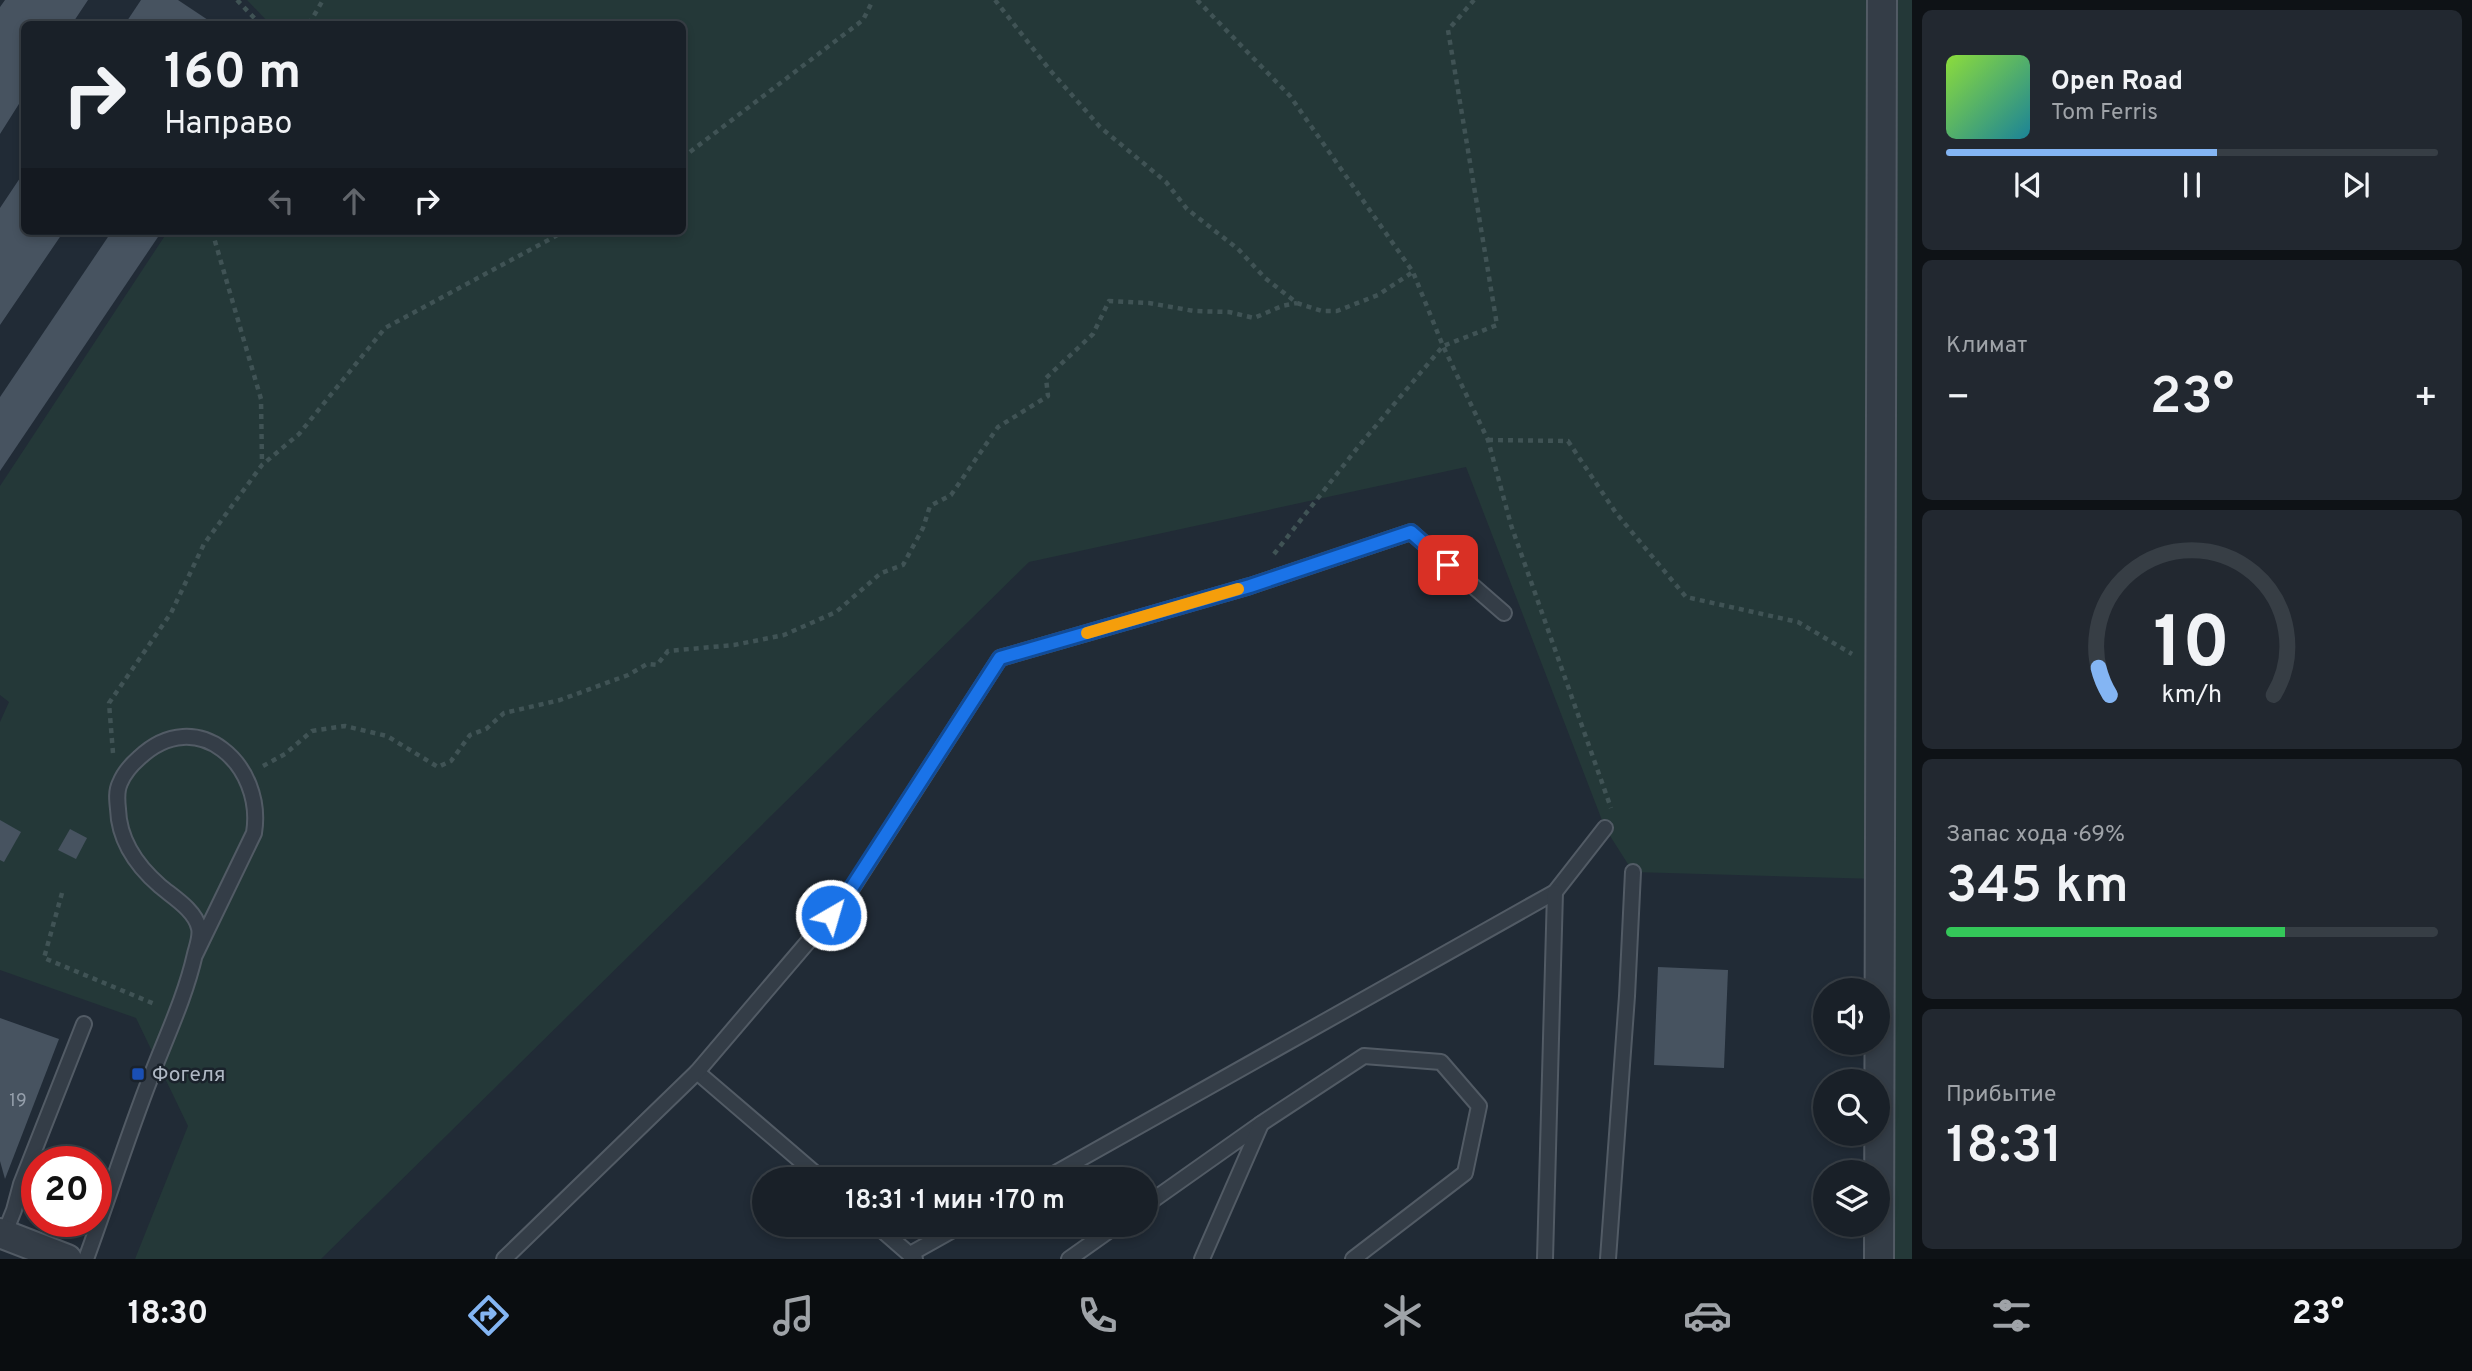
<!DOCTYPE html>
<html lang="ru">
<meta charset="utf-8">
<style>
:root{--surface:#192028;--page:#222830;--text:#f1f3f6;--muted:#9fa3a8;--line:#373e45;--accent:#84b5f3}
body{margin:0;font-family:Overpass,sans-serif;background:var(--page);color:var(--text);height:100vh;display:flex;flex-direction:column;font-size:26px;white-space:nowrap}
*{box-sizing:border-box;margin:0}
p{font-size:23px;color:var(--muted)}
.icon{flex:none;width:38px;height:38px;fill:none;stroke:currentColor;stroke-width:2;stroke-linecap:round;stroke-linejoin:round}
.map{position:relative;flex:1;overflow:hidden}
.details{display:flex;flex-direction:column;gap:10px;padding:10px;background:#0e1216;width:560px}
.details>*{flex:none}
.banner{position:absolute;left:21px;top:21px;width:665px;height:214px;border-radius:10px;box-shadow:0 4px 10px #0003,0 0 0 2px var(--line);background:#192028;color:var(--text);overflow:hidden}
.buttons{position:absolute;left:1813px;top:978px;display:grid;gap:14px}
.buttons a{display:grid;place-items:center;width:77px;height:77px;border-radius:50%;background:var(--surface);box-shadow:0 4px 10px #0003,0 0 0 2px var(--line);font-size:35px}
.speed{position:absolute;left:21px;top:1146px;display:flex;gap:14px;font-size:35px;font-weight:700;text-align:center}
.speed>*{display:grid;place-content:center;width:91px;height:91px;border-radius:50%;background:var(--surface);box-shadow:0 4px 10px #0003,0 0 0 2px var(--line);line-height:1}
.speed .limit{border:10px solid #d22;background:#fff;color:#111}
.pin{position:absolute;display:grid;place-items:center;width:60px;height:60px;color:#fff;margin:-30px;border-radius:14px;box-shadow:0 4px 10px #0006}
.me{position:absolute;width:77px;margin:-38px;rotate:38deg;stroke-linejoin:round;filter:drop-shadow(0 0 5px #0008)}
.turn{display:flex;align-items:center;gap:24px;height:147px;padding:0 28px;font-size:32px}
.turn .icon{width:91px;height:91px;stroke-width:2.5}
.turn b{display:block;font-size:49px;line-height:60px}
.lanes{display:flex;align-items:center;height:66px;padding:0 28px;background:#0003;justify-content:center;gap:35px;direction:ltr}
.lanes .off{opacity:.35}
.big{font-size:52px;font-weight:600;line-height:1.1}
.details .widget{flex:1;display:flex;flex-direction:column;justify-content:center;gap:10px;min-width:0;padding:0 24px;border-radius:10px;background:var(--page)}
.details .dial{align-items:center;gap:0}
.dial svg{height:182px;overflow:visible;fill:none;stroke:var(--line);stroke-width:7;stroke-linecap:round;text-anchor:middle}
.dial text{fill:var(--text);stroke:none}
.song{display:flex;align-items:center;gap:21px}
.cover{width:84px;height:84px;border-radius:10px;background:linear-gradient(135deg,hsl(90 70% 55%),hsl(190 70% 35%))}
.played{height:7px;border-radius:4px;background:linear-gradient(90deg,var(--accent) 55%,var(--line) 55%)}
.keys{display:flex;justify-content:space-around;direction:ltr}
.heat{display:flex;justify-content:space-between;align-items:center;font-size:38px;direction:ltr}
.charge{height:10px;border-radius:5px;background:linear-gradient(90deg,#34c759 69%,var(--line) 0)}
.trip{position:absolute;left:752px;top:1167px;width:406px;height:70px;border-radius:35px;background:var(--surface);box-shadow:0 4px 10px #0003,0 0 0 2px var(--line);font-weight:600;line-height:70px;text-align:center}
.menu{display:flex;height:112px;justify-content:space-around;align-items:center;background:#0a0d10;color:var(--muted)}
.menu .icon{width:49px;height:49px}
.menu .selected{color:var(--accent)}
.menu b{font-size:32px;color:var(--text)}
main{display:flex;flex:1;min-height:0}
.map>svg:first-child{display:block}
.green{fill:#243838}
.building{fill:#475360}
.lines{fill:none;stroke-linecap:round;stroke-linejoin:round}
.lane-casing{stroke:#525b65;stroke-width:18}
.street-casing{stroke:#525b65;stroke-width:32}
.path{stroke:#405355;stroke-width:4.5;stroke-dasharray:5 5;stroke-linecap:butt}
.lane{stroke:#343d47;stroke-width:14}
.street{stroke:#343d47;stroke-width:28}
.route-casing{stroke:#114b97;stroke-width:18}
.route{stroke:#1a73e8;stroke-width:12}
.slow{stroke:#f59e0b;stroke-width:12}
.transit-dot{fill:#1a4fb4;stroke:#1a222b;stroke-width:2.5}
.labels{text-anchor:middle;stroke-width:5;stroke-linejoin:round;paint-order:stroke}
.number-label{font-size:18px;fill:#959fab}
.poi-label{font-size:21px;fill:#afb8c4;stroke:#1a222b;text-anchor:start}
</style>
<main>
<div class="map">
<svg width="1912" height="1259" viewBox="0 0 1912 1259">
<rect width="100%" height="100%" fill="#212b36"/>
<path class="green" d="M247,0H1912V1259H1879V879L1633,872L1605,828L1466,467L1029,562L321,1259H135L188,1126L136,1018L0,970V722L9,702L0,695V486L168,231H682V24H270Z"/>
<g class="building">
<path d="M5,0H88L72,24H24V96L0,134V7Z"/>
<path d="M141,0H178L208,20L204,24H125Z"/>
<path d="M24,172V231H64L0,325V208Z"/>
<path d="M112,231H162L0,471V397Z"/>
<path d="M0,820L21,832L4,862L0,860Z"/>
<path d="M70,829L87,838L76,859L58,850Z"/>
<path d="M1658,967L1728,970L1724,1068L1654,1065Z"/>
<path d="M0,1018L59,1039L5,1179L0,1161Z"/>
</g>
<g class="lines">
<g class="lane-casing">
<g id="lane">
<path d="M697,1072L823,1180"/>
<path d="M1043,1180L1555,892L1605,828"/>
<path d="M1146,1205L1262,1123L1364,1056L1441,1062L1479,1106L1465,1173L1353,1259"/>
<path d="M876,1225L915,1259"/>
<path d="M4,1235L14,1210L21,1184L84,1024"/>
<path d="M910,1254L962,1225"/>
<path d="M86,1259C108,1199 127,1138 150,1079C166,1037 185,998 195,954C197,946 201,936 199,928C195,910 173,897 160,886C137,866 119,840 118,809C117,800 116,791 120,783C124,773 131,765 139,758C197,703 265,765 254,833L195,955"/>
<path d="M504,1259L697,1072L847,896L1000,658L1250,586L1411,532L1504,613"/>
<path d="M1069,1259L1117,1225"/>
<path d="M1202,1259L1261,1124"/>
<path d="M1545,1259L1555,892"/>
<path d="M1608,1259L1627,996L1633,872"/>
</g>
</g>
<g class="street-casing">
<g id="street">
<path d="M0,1233L67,1259"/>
<path d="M1879,1259L1882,0"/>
</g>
</g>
<g class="path">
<path d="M237,0L260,24"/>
<path d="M995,0L1049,69L1100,127L1166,182L1187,209L1238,249L1265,278L1297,303L1322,311H1337L1378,295L1413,272"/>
<path d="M1197,0L1290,96L1413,272L1443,346L1488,440L1511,525L1611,808"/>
<path d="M309,24L323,0"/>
<path d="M682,158L863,20L873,0"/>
<path d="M212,231L261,399L262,464"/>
<path d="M1488,440L1568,441L1616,513L1686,597L1798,622L1852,654"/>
<path d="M1274,554L1358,447L1443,346L1497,325L1448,30L1474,0"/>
<path d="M113,753L109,703L171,613L204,544L262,465L299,434L385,328L565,231"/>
<path d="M263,766L285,754L312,731L345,726L387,736L438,767L451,761L470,735L486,729L504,713L560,700L628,675L647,664L657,665L668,651L734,645L784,635L836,612L881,573L903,565L923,528L930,506L951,495L998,427L1048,396L1046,378L1093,334L1109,301L1149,303L1194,311L1229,312L1254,318L1282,306L1297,303"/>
<path d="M62,893L44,958L157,1005"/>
</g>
<use href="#lane" class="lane"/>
<use href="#street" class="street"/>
</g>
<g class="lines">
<g class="route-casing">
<path id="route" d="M831,915L847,895L1000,658L1250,586L1411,532L1448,565"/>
</g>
<use href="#route" class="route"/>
<path class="slow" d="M1087,633L1238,589"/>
</g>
<rect class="transit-dot" x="131" y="1067" width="14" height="14" rx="3.5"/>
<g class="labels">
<g class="number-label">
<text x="18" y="1106">19</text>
</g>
<g class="poi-label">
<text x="152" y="1081">Фогеля</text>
</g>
</g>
</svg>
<div class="buttons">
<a><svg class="icon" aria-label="sound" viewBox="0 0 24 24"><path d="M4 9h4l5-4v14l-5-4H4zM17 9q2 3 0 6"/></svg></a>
<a><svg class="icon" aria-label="search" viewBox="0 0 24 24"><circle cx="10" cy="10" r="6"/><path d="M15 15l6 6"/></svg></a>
<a><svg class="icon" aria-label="layers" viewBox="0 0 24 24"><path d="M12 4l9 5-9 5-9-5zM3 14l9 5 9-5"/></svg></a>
</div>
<div class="speed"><div class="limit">20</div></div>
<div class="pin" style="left:1448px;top:565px;background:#d93025"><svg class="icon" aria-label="arrive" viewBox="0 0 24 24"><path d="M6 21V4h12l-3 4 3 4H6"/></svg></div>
<svg class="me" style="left:831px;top:915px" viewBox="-20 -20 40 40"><circle r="17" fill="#1a73e8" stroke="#fff" stroke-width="3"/><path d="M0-11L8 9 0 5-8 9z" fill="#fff"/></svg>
<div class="trip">18:31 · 1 мин · 170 m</div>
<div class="banner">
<div class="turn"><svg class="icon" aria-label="right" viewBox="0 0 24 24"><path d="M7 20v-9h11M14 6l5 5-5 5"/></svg><div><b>160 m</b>Направо</div></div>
<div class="lanes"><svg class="icon off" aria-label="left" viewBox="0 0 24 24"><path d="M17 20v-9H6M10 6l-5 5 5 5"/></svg><svg class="icon off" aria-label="ahead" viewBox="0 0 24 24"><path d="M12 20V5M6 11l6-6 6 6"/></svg><svg class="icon" aria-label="right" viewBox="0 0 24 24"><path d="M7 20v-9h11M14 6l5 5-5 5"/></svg></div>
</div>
</div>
<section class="details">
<div class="widget">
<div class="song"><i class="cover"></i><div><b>Open Road</b><p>Tom Ferris</p></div></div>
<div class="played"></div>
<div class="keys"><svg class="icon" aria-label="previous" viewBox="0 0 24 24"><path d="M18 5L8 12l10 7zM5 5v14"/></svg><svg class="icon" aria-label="pause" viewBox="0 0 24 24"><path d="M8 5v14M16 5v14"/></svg><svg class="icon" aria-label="next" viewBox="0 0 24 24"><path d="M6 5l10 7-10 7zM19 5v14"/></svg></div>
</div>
<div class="widget"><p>Климат</p>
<div class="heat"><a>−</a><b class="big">23°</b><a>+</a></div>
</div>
<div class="widget dial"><svg viewBox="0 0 100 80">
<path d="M14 69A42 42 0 1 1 86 69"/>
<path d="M14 69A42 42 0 0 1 9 57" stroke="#84b5f3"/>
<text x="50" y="56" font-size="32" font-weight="700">10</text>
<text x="50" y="72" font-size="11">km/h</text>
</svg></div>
<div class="widget"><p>Запас хода · 69%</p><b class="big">345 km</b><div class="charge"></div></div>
<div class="widget"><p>Прибытие</p><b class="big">18:31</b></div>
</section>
</main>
<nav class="menu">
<b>18:30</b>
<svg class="icon selected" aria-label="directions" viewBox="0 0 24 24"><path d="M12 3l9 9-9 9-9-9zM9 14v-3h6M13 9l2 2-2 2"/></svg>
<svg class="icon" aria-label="music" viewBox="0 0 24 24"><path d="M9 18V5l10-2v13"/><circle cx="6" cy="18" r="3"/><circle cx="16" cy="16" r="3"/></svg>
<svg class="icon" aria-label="phone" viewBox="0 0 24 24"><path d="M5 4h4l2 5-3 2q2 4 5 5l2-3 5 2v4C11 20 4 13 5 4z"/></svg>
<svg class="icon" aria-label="climate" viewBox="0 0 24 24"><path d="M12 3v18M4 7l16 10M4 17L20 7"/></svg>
<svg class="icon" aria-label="car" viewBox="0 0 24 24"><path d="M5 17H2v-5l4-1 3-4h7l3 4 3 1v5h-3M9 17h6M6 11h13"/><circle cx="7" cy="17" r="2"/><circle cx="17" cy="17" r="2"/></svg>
<svg class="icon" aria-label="filters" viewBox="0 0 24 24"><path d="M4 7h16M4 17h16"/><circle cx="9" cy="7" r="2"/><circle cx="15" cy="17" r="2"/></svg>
<b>23°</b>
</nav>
